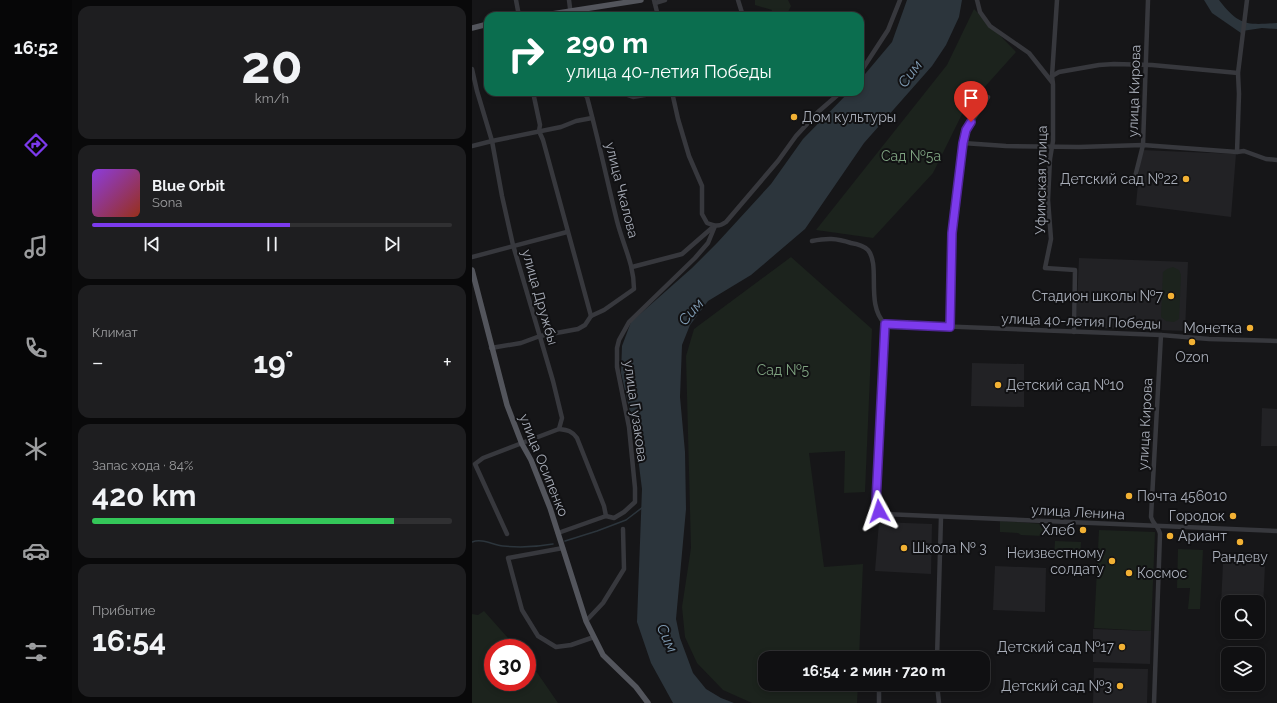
<!DOCTYPE html>
<html lang="ru">
<meta charset="utf-8">
<style>
:root{--surface:#101012;--page:#1e1e20;--text:#f1f3f6;--muted:#9c9d9f;--line:#303032;--accent:#7c3aed}
body{margin:0;font-family:Raleway,sans-serif;background:var(--page);color:var(--text);height:100vh;display:flex;flex-direction:column;font-size:15px;white-space:nowrap}
*{box-sizing:border-box;margin:0}
p{font-size:13px;color:var(--muted)}
.icon{flex:none;width:22px;height:22px;fill:none;stroke:currentColor;stroke-width:2;stroke-linecap:round;stroke-linejoin:round}
.map{position:relative;flex:1;overflow:hidden}
.details{display:flex;flex-direction:column;gap:6px;padding:6px;background:#09090a;width:400px}
.details>*{flex:none}
.banner{position:absolute;left:12px;top:12px;width:380px;height:84px;border-radius:12px;box-shadow:0 2px 6px #0003,0 0 0 1px var(--line);background:#0b6e4f;color:#fff;overflow:hidden}
.fabs{position:absolute;left:749px;top:595px;display:grid;gap:8px}
.fabs a{display:grid;place-items:center;width:44px;height:44px;border-radius:8px;background:var(--surface);box-shadow:0 2px 6px #0003,0 0 0 1px var(--line);font-size:20px}
.speed{position:absolute;left:12px;top:639px;display:flex;gap:8px;font-size:20px;font-weight:700;text-align:center}
.speed>*{display:grid;place-content:center;width:52px;height:52px;border-radius:50%;background:var(--surface);box-shadow:0 2px 6px #0003,0 0 0 1px var(--line);line-height:1}
.speed .limit{border:6px solid #d22;background:#fff;color:#111}
.pin{position:absolute;display:grid;place-items:center;width:34px;height:34px;color:#fff;margin:-41px -17px;border-radius:50% 50% 50% 0;rotate:-45deg;box-shadow:0 0 4px #0007}
.pin .icon{rotate:45deg}
.me{position:absolute;width:44px;margin:-22px;rotate:355deg;stroke-linejoin:round;filter:drop-shadow(0 0 3px #0008)}
.turn{display:flex;align-items:center;gap:14px;height:84px;padding:0 16px;font-size:18px}
.turn .icon{width:52px;height:52px;stroke-width:2.5}
.turn b{display:block;font-size:28px;line-height:34px}
.big{font-size:30px;font-weight:700;line-height:1.1}
.details .widget{flex:1;display:flex;flex-direction:column;justify-content:center;gap:6px;min-width:0;padding:0 14px;border-radius:12px;background:var(--page)}
.details .dial{align-items:center;gap:0}
.dial b{font-size:52px;line-height:1}
.song{display:flex;align-items:center;gap:12px}
.cover{width:48px;height:48px;border-radius:6px;background:linear-gradient(135deg,hsl(270 70% 55%),hsl(10 70% 35%))}
.played{height:4px;border-radius:2px;background:linear-gradient(90deg,var(--accent) 55%,var(--line) 55%)}
.keys{display:flex;justify-content:space-around;direction:ltr}
.heat{display:flex;justify-content:space-between;align-items:center;font-size:22px;direction:ltr}
.charge{height:6px;border-radius:3px;background:linear-gradient(90deg,#34c759 84%,var(--line) 0)}
.trip{position:absolute;left:286px;top:651px;width:232px;height:40px;border-radius:12px;background:var(--surface);box-shadow:0 2px 6px #0003,0 0 0 1px var(--line);font-weight:700;line-height:40px;text-align:center}
main{display:flex;flex:1;min-height:0}
.menu{display:flex;flex-direction:column;width:72px;justify-content:space-around;align-items:center;background:#060607;color:var(--muted)}
.menu .icon{width:28px;height:28px}
.menu .selected{color:var(--accent)}
.menu b{font-size:18px;color:var(--text)}
.map>svg:first-child{display:block}
.built{fill:#222225}
.green{fill:#1c231d}
.water{fill:#2c353c}
.lines{fill:none;stroke-linecap:round;stroke-linejoin:round}
.stream{stroke:#2c353c;stroke-width:1.5}
.minor{stroke:#37383d;stroke-width:4.5}
.major{stroke:#53555c;stroke-width:5.5}
.route-casing{stroke:#51269a;stroke-width:10}
.route{stroke:#7c3aed;stroke-width:7}
.poi-dot{fill:#f2b134;stroke:#111113;stroke-width:1.5}
.labels{text-anchor:middle;stroke-width:4;stroke-linejoin:round;paint-order:stroke}
.street-label{font-size:14px;fill:#a8adb8;stroke:#111113}
.poi-label{font-size:14px;fill:#a8adb8;stroke:#111113;text-anchor:end}
.park-label{font-size:14px;fill:#7fa381;stroke:#111113}
.water-label{font-size:15px;font-style:italic;fill:#7f9bb3;stroke:#111113}
</style>
<main>
<nav class="menu">
<b>16:52</b>
<svg class="icon selected" aria-label="directions" viewBox="0 0 24 24"><path d="M12 3l9 9-9 9-9-9zM9 14v-3h6M13 9l2 2-2 2"/></svg>
<svg class="icon" aria-label="music" viewBox="0 0 24 24"><path d="M9 18V5l10-2v13"/><circle cx="6" cy="18" r="3"/><circle cx="16" cy="16" r="3"/></svg>
<svg class="icon" aria-label="phone" viewBox="0 0 24 24"><path d="M5 4h4l2 5-3 2q2 4 5 5l2-3 5 2v4C11 20 4 13 5 4z"/></svg>
<svg class="icon" aria-label="climate" viewBox="0 0 24 24"><path d="M12 3v18M4 7l16 10M4 17L20 7"/></svg>
<svg class="icon" aria-label="car" viewBox="0 0 24 24"><path d="M5 17H2v-5l4-1 3-4h7l3 4 3 1v5h-3M9 17h6M6 11h13"/><circle cx="7" cy="17" r="2"/><circle cx="17" cy="17" r="2"/></svg>
<svg class="icon" aria-label="filters" viewBox="0 0 24 24"><path d="M4 7h16M4 17h16"/><circle cx="9" cy="7" r="2"/><circle cx="15" cy="17" r="2"/></svg>
</nav>
<section class="details">
<div class="widget dial"><b>20</b><p>km/h</p></div>
<div class="widget">
<div class="song"><i class="cover"></i><div><b>Blue Orbit</b><p>Sona</p></div></div>
<div class="played"></div>
<div class="keys"><svg class="icon" aria-label="previous" viewBox="0 0 24 24"><path d="M18 5L8 12l10 7zM5 5v14"/></svg><svg class="icon" aria-label="pause" viewBox="0 0 24 24"><path d="M8 5v14M16 5v14"/></svg><svg class="icon" aria-label="next" viewBox="0 0 24 24"><path d="M6 5l10 7-10 7zM19 5v14"/></svg></div>
</div>
<div class="widget"><p>Климат</p>
<div class="heat"><a>−</a><b class="big">19°</b><a>+</a></div>
</div>
<div class="widget"><p>Запас хода · 84%</p><b class="big">420 km</b><div class="charge"></div></div>
<div class="widget"><p>Прибытие</p><b class="big">16:54</b></div>
</section>
<div class="map">
<svg width="805" height="703" viewBox="0 0 805 703">
<rect width="100%" height="100%" fill="#161618"/>
<g class="built">
<path d="M669,150L764,154L759,217L664,205Z"/>
<path d="M607,258L716,262L713,331L604,327Z"/>
<path d="M500,363L552,364V407L499,406Z"/>
<path d="M790,408L805,409V446H789Z"/>
<path d="M407,522L460,524L459,574L403,571Z"/>
<path d="M751,562L793,564L791,609H786V602H756V607H749Z"/>
<path d="M523,566L574,568L573,612L521,610Z"/>
<path d="M621,629L679,631L678,664L621,662Z"/>
<path d="M622,668L676,669L675,703H621Z"/>
</g>
<g class="green">
<path d="M283,0H316L319,6L314,16H297L300,10L283,5Z"/>
<path d="M502,9L544,52L492,110L461,173L401,238L344,230L475,65Z"/>
<path d="M319,257L400,329L393,492L372,493L373,451L337,453L352,567L391,564L387,658H293V684H386L385,703H280L251,690L225,663L213,637L210,607L219,548L214,356L222,329Z"/>
<path d="M701,267L707,270L709,275L707,319L702,322L694,321L689,317L691,272L695,269Z"/>
<path d="M528,521L571,524V536L549,535L546,533L528,532Z"/>
<path d="M627,530L683,532L679,631L622,628Z"/>
<path d="M583,541L609,542L608,558L582,557Z"/>
<path d="M706,549L731,550L728,609H716L718,588H705Z"/>
<path d="M12,611L45,648H21V682H55V658L86,703H0V614L6,615Z"/>
</g>
<g class="water">
<path d="M435,0H490L487,17L474,45L460,66L392,143L333,229L279,275L236,301L218,325L210,345L208,397L213,452L214,509L204,619L208,638L221,673L234,689L249,698L262,703H201L179,663L165,622L170,489L163,434L149,373L150,346L159,322L220,268L245,243L299,184L331,139L377,92H388V80L420,42Z"/>
<path d="M732,0H747C767,26 775,25 805,23V29L790,28L770,31L769,33L740,13Z"/>
</g>
<g class="lines">
<g class="stream">
<path d="M93,541L125,531L154,520L171,507"/>
<path d="M0,542C10,538 21,545 31,546C49,548 64,547 81,544"/>
</g>
<g class="minor">
<path d="M44,0L47,16"/>
<path d="M97,0L99,16"/>
<path d="M182,0L186,16"/>
<path d="M266,0L271,16"/>
<path d="M505,0L508,12L518,26L557,53L580,82"/>
<path d="M585,0L580,76L581,84V141L578,159L576,200L579,239L573,268L603,270L602,332"/>
<path d="M183,3L193,0"/>
<path d="M0,69L5,91L20,141L30,196L41,245L81,381L90,418L87,429C96,430 100,431 105,438L132,506L134,516"/>
<path d="M388,73L416,30L428,0"/>
<path d="M580,76L587,72L627,65L642,64L680,65L766,73"/>
<path d="M61,92L68,125L67,131L71,140L119,316"/>
<path d="M147,92L161,97L190,92"/>
<path d="M200,92L206,119L217,156L230,186V214L235,223C243,226 247,227 254,222L306,161L324,136L346,112L369,92"/>
<path d="M491,143L534,146L607,147L671,145L765,152L772,151L794,159L805,160"/>
<path d="M0,146L20,141L89,127L104,121L120,118"/>
<path d="M765,152L767,94L766,73L775,0"/>
<path d="M662,181L671,145L676,0"/>
<path d="M340,241C355,238 364,238 379,243C385,244 392,246 396,250C409,266 393,304 413,324L404,502L407,511L412,514L805,531"/>
<path d="M0,257L95,232"/>
<path d="M160,267L210,254L241,227"/>
<path d="M413,324L689,335L737,339L805,341"/>
<path d="M478,327L480,233L491,143L494,130L516,97"/>
<path d="M19,348L49,343L68,336L106,329L113,325L119,316L132,310L162,289C162,264 151,245 145,221C135,180 126,138 115,97L111,92"/>
<path d="M86,533L134,516L142,518L152,512L163,502V488L157,427L145,367V348L147,340L157,322L223,258L236,243L243,226"/>
<path d="M35,534L3,464L11,458L87,429"/>
<path d="M91,548L36,558L50,610L66,636L84,647L99,645L122,637"/>
<path d="M114,621L131,603L152,569L151,529"/>
<path d="M465,658L469,517"/>
<path d="M407,684V703"/>
<path d="M465,684L467,703"/>
<path d="M682,703L688,534C687,527 681,524 679,517L689,335"/>
</g>
<g class="major">
<path d="M67,16L169,0"/>
<path d="M0,28L16,24"/>
<path d="M0,270L35,405L50,444L59,460L78,508L114,621L131,655L164,687L176,703"/>
</g>
</g>
<g class="lines">
<g class="route-casing">
<path id="route" d="M407,511L404,502L413,324L478,327L480,233L491,143L494,130L499,122"/>
</g>
<use href="#route" class="route"/>
</g>
<g class="poi-dot">
<circle cx="322" cy="117" r="4"/>
<circle cx="714" cy="179" r="4"/>
<circle cx="699" cy="296" r="4"/>
<circle cx="778" cy="328" r="4"/>
<circle cx="720" cy="342" r="4"/>
<circle cx="526" cy="385" r="4"/>
<circle cx="657" cy="496" r="4"/>
<circle cx="761" cy="516" r="4"/>
<circle cx="611" cy="530" r="4"/>
<circle cx="698" cy="536" r="4"/>
<circle cx="768" cy="542" r="4"/>
<circle cx="432" cy="548" r="4"/>
<circle cx="640" cy="561" r="4"/>
<circle cx="657" cy="573" r="4"/>
<circle cx="650" cy="647" r="4"/>
<circle cx="648" cy="686" r="4"/>
</g>
<g class="labels">
<g class="street-label">
<text transform="translate(662 91) rotate(-88)" y="5">улица Кирова</text>
<text transform="translate(569 180) rotate(-89)" y="5">Уфимская улица</text>
<text transform="translate(150 190) rotate(76)" y="5">улица Чкалова</text>
<text transform="translate(68 297) rotate(74)" y="5">улица Дружбы</text>
<text transform="translate(609 321) rotate(2)" y="5">улица 40-летия Победы</text>
<text transform="translate(164 411) rotate(82)" y="5">улица Гузакова</text>
<text transform="translate(673 424) rotate(-87)" y="5">улица Кирова</text>
<text transform="translate(72 465) rotate(68)" y="5">улица Осипенко</text>
<text transform="translate(606 512) rotate(3)" y="5">улица Ленина</text>
</g>
<g class="poi-label">
<text x="330" y="122" text-anchor="start">Дом культуры</text>
<text x="706" y="184">Детский сад №22</text>
<text x="691" y="301">Стадион школы №7</text>
<text x="770" y="333">Монетка</text>
<text x="720" y="362" text-anchor="middle">Ozon</text>
<text x="534" y="390" text-anchor="start">Детский сад №10</text>
<text x="665" y="501" text-anchor="start">Почта 456010</text>
<text x="753" y="521">Городок</text>
<text x="603" y="535">Хлеб</text>
<text x="706" y="541" text-anchor="start">Ариант</text>
<text x="440" y="553" text-anchor="start">Школа № 3</text>
<text x="632" y="558">Неизвестному<tspan x="632" dy="16">солдату</tspan></text>
<text x="768" y="562" text-anchor="middle">Рандеву</text>
<text x="665" y="578" text-anchor="start">Космос</text>
<text x="642" y="652">Детский сад №17</text>
<text x="640" y="691">Детский сад №3</text>
</g>
<g class="park-label">
<text x="439" y="161">Сад №5а</text>
<text x="311" y="375">Сад №5</text>
</g>
<g class="water-label">
<text transform="translate(438 74) rotate(-53)" y="5">Сим</text>
<text transform="translate(219 312) rotate(-49)" y="5">Сим</text>
<text transform="translate(195 638) rotate(65)" y="5">Сим</text>
</g>
</g>
</svg>
<div class="fabs">
<a><svg class="icon" aria-label="search" viewBox="0 0 24 24"><circle cx="10" cy="10" r="6"/><path d="M15 15l6 6"/></svg></a>
<a><svg class="icon" aria-label="layers" viewBox="0 0 24 24"><path d="M12 4l9 5-9 5-9-5zM3 14l9 5 9-5"/></svg></a>
</div>
<div class="speed"><div class="limit">30</div></div>
<div class="pin" style="left:499px;top:122px;background:#d93025"><svg class="icon" aria-label="arrive" viewBox="0 0 24 24"><path d="M6 21V4h12l-3 4 3 4H6"/></svg></div>
<svg class="me" style="left:407px;top:511px" viewBox="-20 -20 40 40"><path d="M0-17L14 15 0 8-14 15z" fill="#7c3aed" stroke="#fff" stroke-width="4"/></svg>
<div class="trip">16:54 · 2 мин · 720 m</div>
<div class="banner">
<div class="turn"><svg class="icon" aria-label="right" viewBox="0 0 24 24"><path d="M7 20v-9h11M14 6l5 5-5 5"/></svg><div><b>290 m</b>улица 40-летия Победы</div></div>
</div>
</div>
</main>
